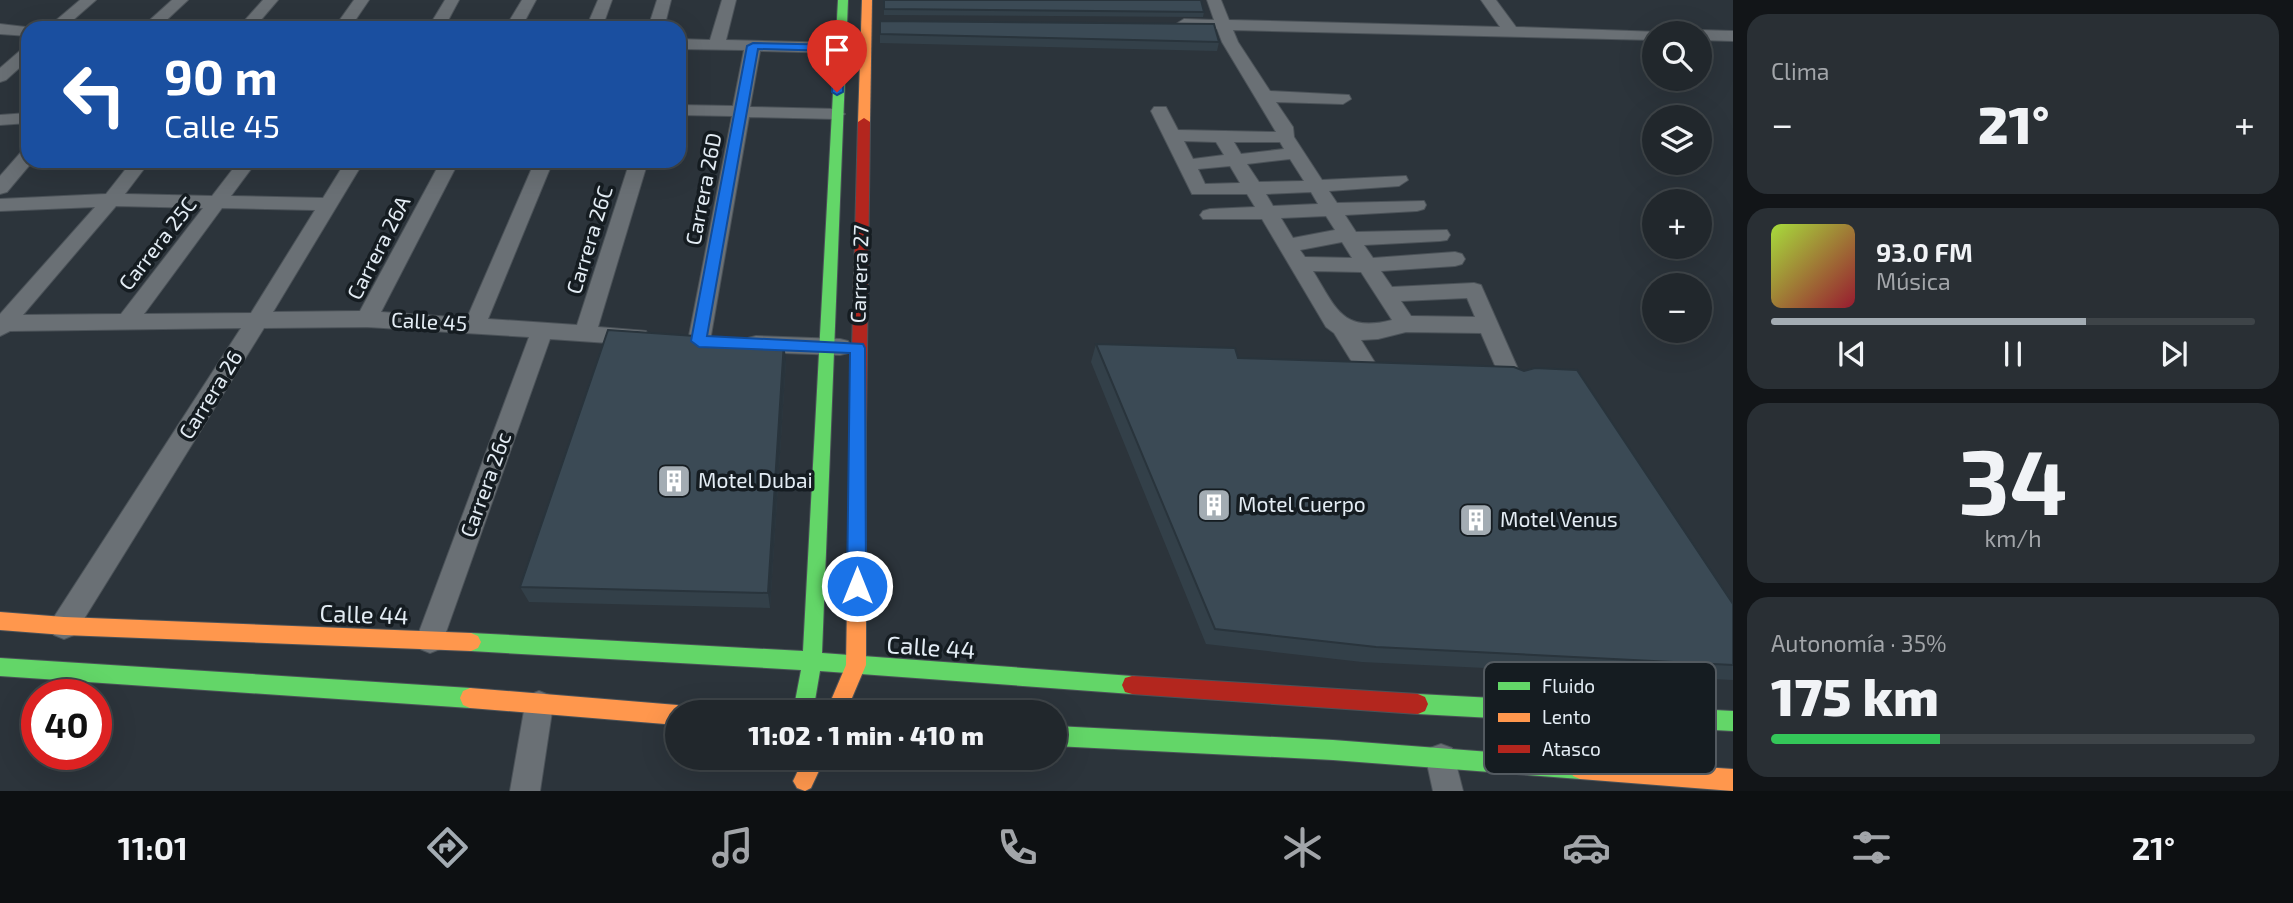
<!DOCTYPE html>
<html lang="es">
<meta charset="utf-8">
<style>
:root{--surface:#21272c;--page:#292f34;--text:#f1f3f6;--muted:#a2a5a9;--line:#3e4448;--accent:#a3acb3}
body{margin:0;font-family:"Exo 2",sans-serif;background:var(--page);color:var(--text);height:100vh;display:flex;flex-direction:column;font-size:26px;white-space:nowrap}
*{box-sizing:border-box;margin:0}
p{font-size:23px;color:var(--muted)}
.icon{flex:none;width:38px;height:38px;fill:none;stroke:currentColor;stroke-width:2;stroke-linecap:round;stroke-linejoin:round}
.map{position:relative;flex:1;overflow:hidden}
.sheet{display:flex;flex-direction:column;gap:14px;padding:14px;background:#121518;width:560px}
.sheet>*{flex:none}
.banner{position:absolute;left:21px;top:21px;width:665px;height:147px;border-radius:21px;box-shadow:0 7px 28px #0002,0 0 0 2px var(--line);background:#1a4fa0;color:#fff;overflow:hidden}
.fabs{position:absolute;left:1642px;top:21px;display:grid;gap:14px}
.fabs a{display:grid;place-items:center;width:70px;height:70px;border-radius:50%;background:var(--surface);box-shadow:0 7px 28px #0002,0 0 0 2px var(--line);font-size:35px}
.speed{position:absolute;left:21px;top:679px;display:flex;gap:14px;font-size:35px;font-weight:700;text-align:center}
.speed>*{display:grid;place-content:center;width:91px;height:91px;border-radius:50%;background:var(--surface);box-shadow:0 7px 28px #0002,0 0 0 2px var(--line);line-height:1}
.speed .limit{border:10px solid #d22;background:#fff;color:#111}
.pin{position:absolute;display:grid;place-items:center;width:60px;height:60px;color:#fff;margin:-72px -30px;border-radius:50% 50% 50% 0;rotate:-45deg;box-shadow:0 0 7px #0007}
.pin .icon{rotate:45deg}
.me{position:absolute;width:77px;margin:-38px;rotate:0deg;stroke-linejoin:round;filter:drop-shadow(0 0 5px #0008)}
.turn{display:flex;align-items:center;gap:24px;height:147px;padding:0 28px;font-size:32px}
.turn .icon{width:91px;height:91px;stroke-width:2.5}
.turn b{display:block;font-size:49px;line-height:60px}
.big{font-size:52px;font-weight:800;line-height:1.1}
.sheet .widget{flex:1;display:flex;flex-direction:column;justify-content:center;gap:10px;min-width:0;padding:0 24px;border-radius:21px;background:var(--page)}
.sheet .dial{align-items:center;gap:0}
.dial b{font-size:91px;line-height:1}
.song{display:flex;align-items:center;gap:21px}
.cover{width:84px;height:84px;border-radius:10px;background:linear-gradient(135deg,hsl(80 70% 55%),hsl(350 70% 35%))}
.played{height:7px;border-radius:4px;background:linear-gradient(90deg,var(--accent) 65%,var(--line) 65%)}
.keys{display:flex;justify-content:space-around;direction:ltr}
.heat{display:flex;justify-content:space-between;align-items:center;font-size:38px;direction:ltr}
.charge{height:10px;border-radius:5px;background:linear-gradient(90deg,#34c759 35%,var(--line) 0)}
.trip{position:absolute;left:665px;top:700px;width:402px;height:70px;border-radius:35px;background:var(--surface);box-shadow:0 7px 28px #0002,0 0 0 2px var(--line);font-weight:800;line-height:70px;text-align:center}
.menu{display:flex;height:112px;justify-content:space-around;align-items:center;background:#0d1012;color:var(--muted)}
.menu .icon{width:49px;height:49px}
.menu .current{color:var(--accent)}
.menu b{font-size:32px;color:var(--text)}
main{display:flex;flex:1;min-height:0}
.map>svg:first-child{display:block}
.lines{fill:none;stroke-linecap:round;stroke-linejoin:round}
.street-casing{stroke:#4b5258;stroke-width:2}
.fast-casing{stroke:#4b5258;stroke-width:2}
.slow-casing{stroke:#4b5258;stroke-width:2}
.jam-casing{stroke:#4b5258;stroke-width:2}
.street{fill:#6a7075;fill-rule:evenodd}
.fast{fill:#63d668;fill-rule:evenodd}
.slow{fill:#ff974d;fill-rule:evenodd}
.jam{fill:#b3261e;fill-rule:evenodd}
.wall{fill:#334049}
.shaded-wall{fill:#29343c}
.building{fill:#3b4a55;stroke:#29343c;stroke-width:2}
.route{fill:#1a73e8;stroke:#114b97;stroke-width:2}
.labels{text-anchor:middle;stroke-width:7;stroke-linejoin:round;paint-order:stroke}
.street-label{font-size:21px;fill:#e3ecf4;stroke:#151c21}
.poi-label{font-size:21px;fill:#e3ecf4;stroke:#151c21;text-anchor:start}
.near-street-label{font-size:24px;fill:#e3ecf4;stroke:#151c21}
.key{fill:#151c21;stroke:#535a60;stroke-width:2}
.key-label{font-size:19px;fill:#e3ecf4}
</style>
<main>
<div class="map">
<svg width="1733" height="791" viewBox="0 0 1733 791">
<rect width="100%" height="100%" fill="#2c343b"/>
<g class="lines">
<g class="street-casing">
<g id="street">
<path d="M80,0H96L64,28H47Z"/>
<path d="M172,0H188L158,28H141Z"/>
<path d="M263,0H278L254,28H238Z"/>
<path d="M354,0H369L350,28H334Z"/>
<path d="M445,0H459L444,28H428Z"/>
<path d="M522,0H536L521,28H505Z"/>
<path d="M598,0H612L602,28H586Z"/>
<path d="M657,0H671L664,28H648Z"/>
<path d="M722,0H736L726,40L840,43L848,48L840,53L760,51L750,107L836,109L845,114L836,119L749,117L710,341L707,347L699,349L691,347L688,341L732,116L679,115V105L733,106L744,50L679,49V39L710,40Z"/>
<path d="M1207,0H1221L1229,20L1500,27L1481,0H1496L1516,27L1660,32L1654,33V40L1233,30L1238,42L1270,91L1349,95L1351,99L1343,104L1276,102L1293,127L1294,137L1322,180L1406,176L1408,180L1399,186L1329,191L1337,203L1424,201L1426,205L1424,209L1417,211L1345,215L1356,232L1447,230L1450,235L1447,240L1440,241L1364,245L1373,258L1455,252L1462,254L1465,259L1462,264L1455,266L1381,271L1392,287L1474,283L1481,285L1522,378L1519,384L1511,386L1503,384L1481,333L1406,332L1378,339L1361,340L1379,369L1376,375L1368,377L1360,375L1334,333L1326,327L1262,219H1203L1200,215L1203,211L1210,209L1255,207L1247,194H1192L1151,111L1154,107H1166L1178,130L1276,132L1222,42L1217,29H1184L1176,24L1184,19L1214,20ZM1184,141L1216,142L1224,155L1193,159ZM1234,142H1280L1284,149L1241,154ZM1290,159L1304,181L1259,182L1247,164ZM1230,166L1240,183L1205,184L1198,169ZM1311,192L1318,204L1273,206L1266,194ZM1326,216L1335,230L1293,238L1281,218ZM1342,242L1352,258L1305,257L1300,250ZM1313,271L1361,272L1392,320C1342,333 1336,308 1313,271ZM1467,298L1475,317L1411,316L1401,301Z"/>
<path d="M0,24L34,28H28V36L0,34Z"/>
<path d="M1699,30L1733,31V41L1699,40V33H1692Z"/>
<path d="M28,47V60L6,80L0,82V68L22,49Z"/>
<path d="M28,113V123L0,125V115Z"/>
<path d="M28,150V161H33L7,192L0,194V176L22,151Z"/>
<path d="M132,161H150L125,194L212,196L239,161H257L231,196L323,198L346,161H364L273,312L360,311L441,161H459L381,312L467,318L535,161H553L488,319L577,325L630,161H648L598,327L646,331L649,337L646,343L638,345L550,339L440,649L430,653L420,649L416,640L529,337L367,327L264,328L74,635L64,639L54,635L50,626L54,617L241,328L10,331L0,336V314L95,207L0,211V199L106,194ZM116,206L203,208L121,314L23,315ZM222,208L315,210L251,313L144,314Z"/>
<path d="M756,336L840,339L848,341L851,347L848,353L840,355L756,352L748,350L745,344L748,338Z"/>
<path d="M539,691L549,695L553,705L540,791H510L525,705L529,695Z"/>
<path d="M1441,744L1452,748L1463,791H1433L1426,759L1430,748Z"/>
</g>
</g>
<g class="fast-casing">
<g id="fast">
<path d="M838,0H848L822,653L1132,676L1139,678L1142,685L1139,692L1132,694L820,671L813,712H793L801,670L471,651L464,648L461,642L464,636L471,633L803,651Z"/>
<path d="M0,658L470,688L477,691L480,698L477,705L470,708L0,676Z"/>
<path d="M1418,694L1733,711V731L1418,714L1411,711L1408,704L1411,697Z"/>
<path d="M1055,726L1333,740L1580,759L1587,762L1590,769L1587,776L1580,779L1333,760L1055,746Z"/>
</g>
</g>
<g class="slow-casing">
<g id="slow">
<path d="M862,0H872L870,122L864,126L858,122Z"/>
<path d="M858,420L864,422L866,426V665L846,712H826L846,665L850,426L852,422Z"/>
<path d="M0,612L64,617L471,633L478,636L481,642L478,648L471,651L64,635L0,630Z"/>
<path d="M470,688L677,705L684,708L686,712H677V725L470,708L463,705L460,698L463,691Z"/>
<path d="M804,758H825L811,788L805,791L797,788L793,781Z"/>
<path d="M1580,759L1733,769V791L1580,779L1573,776L1570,769L1573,762Z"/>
</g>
</g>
<g class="jam-casing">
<g id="jam">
<path d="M864,118L870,122L866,426L864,430H852L850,426L858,122Z"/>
<path d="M1132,676L1418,694L1425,697L1428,704L1425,711L1418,714L1132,694L1125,692L1122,685L1125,678Z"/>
</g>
</g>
<use href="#street" class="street"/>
<use href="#fast" class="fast"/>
<use href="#slow" class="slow"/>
<use href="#jam" class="jam"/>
</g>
<g class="wall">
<path d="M884,0L1204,12L1203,17L884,15Z"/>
<path d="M880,21L1219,42L1217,51L880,43Z"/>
<path d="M1096,344L1238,358L1733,604V680L1362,662L1206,644L1091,362Z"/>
<path d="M786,360L770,608L529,602L520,587Z"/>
</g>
<path class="shaded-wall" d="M784,342L786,360L770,608L768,593Z"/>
<g class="building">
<path d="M884,0H1201L1204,12L884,9Z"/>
<path d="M880,21L1214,24L1219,42L880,34Z"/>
<path d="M608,330L784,342L768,593L520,587Z"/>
<path d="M1096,344L1235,348L1238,358L1514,367L1524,371L1535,368L1577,370L1733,604V665L1376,647L1215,629Z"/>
</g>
<path class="route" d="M753,43L844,45L843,92L837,95L832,92L834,51L758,49L707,336L863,344L865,348L866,586L863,592L857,594L850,592L847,586L850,353L699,347L691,341L747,46Z"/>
<defs>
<g id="building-square" transform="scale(1.75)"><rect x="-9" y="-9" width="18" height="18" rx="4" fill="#a3acb3" stroke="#151c21"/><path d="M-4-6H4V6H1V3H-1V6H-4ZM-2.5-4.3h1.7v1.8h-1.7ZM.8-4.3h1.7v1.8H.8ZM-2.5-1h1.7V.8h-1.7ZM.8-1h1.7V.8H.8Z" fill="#fff"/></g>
</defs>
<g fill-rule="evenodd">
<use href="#building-square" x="674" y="481"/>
<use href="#building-square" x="1214" y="505"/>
<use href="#building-square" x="1476" y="520"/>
</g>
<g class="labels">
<g class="street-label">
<text transform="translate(704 189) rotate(-79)" y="7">Carrera 26D</text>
<text transform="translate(590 240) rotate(-73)" y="7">Carrera 26C</text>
<text transform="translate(158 244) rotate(-52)" y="7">Carrera 25C</text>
<text transform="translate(379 248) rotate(-63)" y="7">Carrera 26A</text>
<text transform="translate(860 274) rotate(-88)" y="7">Carrera 27</text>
<text transform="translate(429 322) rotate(3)" y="7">Calle 45</text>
<text transform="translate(211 395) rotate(-58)" y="7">Carrera 26</text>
<text transform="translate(486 485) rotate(-70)" y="7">Carrera 26c</text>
</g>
<g class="poi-label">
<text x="698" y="488">Motel Dubai</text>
<text x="1238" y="512">Motel Cuerpo</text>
<text x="1500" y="527">Motel Venus</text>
</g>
<g class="near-street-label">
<text transform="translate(364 615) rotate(2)" y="8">Calle 44</text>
<text transform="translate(931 648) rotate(4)" y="8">Calle 44</text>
</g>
</g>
<rect x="1484" y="662" width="232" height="112" rx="10" class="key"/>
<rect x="1498" y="682" width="32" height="8" fill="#63d668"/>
<rect x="1498" y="713" width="32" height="9" fill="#ff974d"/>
<rect x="1498" y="745" width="32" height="8" fill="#b3261e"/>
<g class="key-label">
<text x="1542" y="693">Fluido</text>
<text x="1542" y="724">Lento</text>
<text x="1542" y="756">Atasco</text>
</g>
</svg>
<div class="fabs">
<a><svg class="icon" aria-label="search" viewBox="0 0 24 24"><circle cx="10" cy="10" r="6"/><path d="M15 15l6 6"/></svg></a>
<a><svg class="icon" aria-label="layers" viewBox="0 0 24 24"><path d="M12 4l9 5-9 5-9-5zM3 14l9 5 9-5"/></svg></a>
<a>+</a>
<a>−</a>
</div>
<div class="speed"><div class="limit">40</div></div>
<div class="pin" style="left:837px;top:92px;background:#d93025"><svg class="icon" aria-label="arrive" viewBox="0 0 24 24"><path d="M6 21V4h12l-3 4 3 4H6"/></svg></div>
<svg class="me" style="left:857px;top:586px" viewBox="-20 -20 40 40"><circle r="17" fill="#1a73e8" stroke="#fff" stroke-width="3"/><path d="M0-11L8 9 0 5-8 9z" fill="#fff"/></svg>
<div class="trip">11:02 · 1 min · 410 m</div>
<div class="banner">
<div class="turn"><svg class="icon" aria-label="left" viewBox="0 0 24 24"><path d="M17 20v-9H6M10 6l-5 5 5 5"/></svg><div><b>90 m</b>Calle 45</div></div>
</div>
</div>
<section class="sheet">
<div class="widget"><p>Clima</p>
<div class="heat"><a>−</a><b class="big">21°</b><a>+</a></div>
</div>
<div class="widget">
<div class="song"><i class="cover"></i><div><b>93.0 FM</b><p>Música</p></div></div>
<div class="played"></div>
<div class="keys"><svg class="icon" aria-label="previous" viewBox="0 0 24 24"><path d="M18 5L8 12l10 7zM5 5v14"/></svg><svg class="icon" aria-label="pause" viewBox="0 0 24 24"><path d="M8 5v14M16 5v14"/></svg><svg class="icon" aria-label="next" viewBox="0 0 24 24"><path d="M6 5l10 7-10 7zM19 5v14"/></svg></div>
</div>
<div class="widget dial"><b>34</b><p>km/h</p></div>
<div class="widget"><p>Autonomía · 35%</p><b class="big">175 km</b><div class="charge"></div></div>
</section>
</main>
<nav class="menu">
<b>11:01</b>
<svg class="icon current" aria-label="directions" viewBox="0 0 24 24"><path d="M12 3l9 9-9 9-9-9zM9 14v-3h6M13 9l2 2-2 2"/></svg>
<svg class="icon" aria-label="music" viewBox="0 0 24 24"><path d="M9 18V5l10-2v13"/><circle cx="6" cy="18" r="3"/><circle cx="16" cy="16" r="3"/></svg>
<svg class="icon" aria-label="phone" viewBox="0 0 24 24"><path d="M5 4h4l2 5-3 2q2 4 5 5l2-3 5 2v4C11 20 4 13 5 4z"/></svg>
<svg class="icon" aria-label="climate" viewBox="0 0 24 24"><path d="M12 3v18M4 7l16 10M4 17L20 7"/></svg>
<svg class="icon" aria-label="car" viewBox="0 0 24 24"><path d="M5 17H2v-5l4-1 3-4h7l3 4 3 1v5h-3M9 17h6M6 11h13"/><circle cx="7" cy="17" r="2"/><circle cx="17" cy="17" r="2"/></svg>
<svg class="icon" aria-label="filters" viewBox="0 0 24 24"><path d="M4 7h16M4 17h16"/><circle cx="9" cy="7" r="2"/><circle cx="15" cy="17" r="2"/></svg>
<b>21°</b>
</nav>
